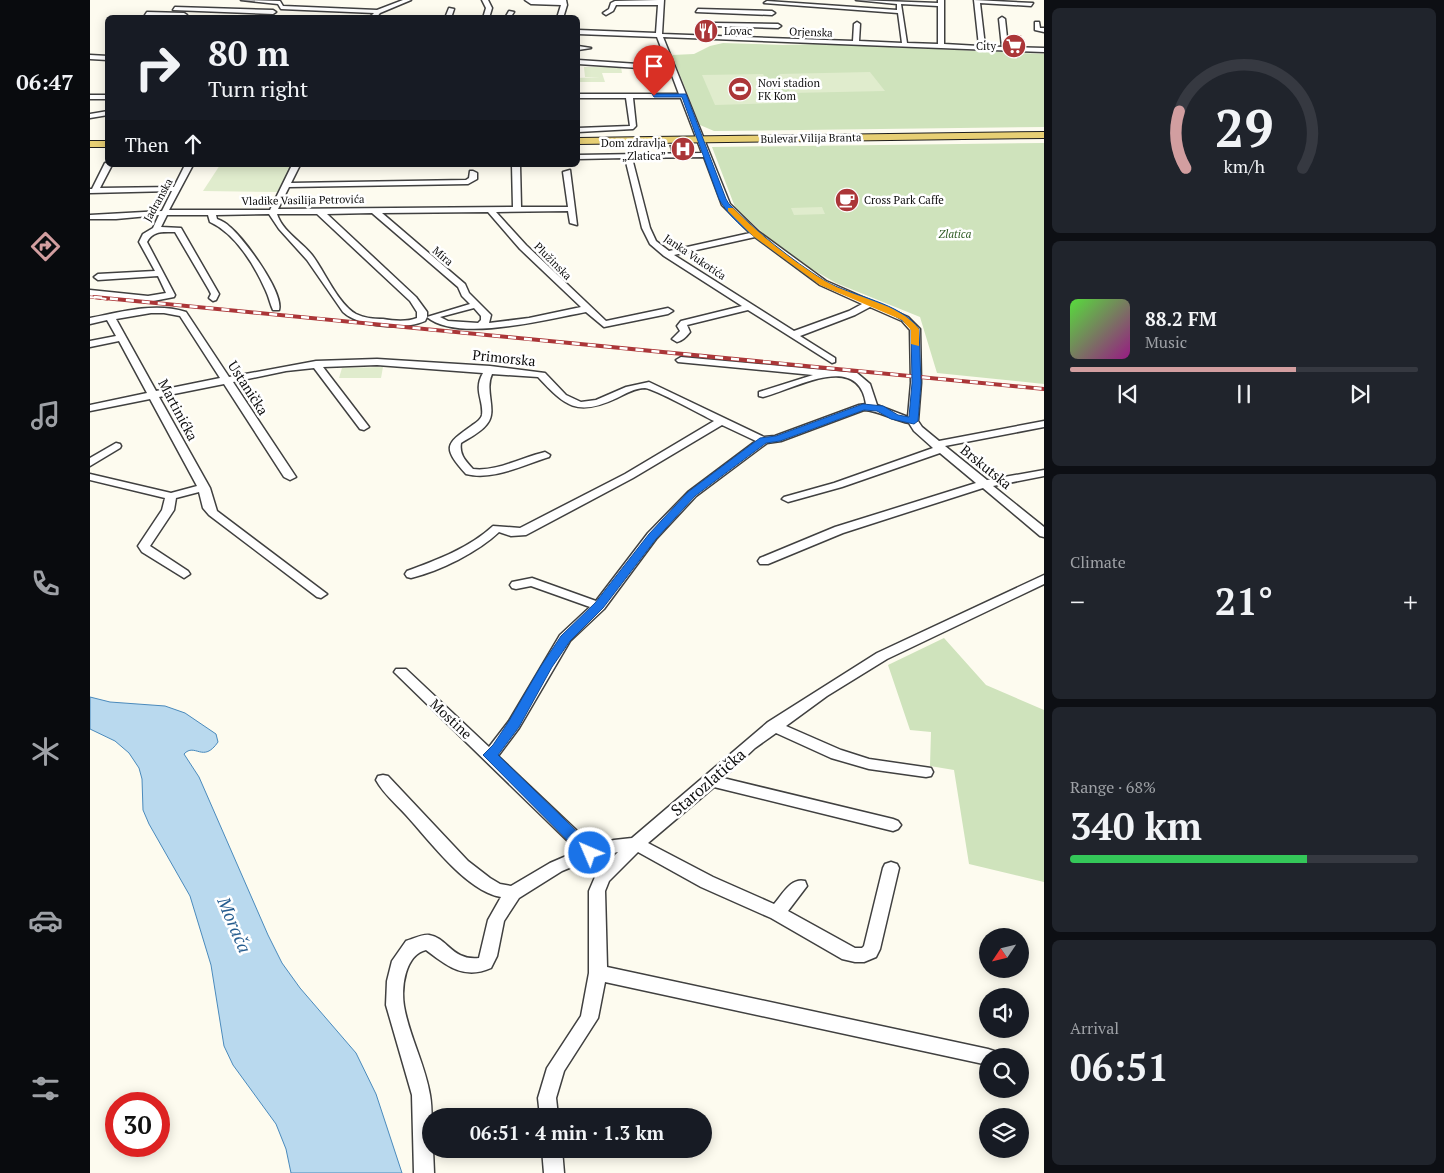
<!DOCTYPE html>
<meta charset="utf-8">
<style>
:root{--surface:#171b24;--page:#20242c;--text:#f1f3f6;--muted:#9ea1a6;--line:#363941;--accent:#d29ea0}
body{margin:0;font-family:"PT Serif",serif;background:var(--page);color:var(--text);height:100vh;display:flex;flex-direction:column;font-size:19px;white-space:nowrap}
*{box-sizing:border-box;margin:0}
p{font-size:16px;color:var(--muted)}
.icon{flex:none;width:28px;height:28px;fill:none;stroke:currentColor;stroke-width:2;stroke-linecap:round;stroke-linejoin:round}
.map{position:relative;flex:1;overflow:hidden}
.panel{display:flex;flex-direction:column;gap:8px;padding:8px;background:#0d0f14;width:400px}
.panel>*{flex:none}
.hud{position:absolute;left:15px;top:15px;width:475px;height:152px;border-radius:8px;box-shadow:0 2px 12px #0003;background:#171b24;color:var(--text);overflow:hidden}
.needle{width:32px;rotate:235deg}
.buttons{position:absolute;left:889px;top:928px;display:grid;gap:10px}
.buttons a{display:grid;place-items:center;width:50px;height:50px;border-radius:50%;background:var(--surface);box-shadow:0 2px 12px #0003;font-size:25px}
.speed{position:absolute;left:15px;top:1092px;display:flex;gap:10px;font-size:25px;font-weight:700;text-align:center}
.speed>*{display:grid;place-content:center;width:65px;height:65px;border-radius:50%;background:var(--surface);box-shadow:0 2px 12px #0003;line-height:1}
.speed .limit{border:8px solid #d22;background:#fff;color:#111}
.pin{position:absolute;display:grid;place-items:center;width:42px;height:42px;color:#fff;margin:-51px -21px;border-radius:50% 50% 50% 0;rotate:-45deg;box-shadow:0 0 5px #0007}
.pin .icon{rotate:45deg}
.me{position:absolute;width:55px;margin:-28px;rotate:315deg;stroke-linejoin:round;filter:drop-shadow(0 0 4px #0008)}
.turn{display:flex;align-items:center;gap:18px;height:105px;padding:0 20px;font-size:22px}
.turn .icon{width:65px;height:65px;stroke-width:2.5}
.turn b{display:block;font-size:35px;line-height:42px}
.then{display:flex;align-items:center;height:48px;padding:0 20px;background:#0003;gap:10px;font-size:19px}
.big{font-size:38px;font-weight:600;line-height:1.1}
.panel .card{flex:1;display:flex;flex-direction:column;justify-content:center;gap:8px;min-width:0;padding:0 18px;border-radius:8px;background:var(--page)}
.panel .dial{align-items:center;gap:0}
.dial svg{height:130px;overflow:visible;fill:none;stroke:var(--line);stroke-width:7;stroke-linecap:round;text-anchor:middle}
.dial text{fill:var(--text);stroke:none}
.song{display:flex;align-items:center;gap:15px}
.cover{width:60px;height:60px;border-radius:8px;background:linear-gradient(135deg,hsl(110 70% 55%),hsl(310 70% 35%))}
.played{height:5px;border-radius:2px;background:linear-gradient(90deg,var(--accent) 65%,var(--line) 65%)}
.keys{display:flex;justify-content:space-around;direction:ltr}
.heat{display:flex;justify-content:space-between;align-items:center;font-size:28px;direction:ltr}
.charge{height:8px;border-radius:4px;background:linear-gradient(90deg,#34c759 68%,var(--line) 0)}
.trip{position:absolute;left:332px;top:1108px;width:290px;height:50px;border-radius:25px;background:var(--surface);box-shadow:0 2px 12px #0003;font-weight:600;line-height:50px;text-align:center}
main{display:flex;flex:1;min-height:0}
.tabs{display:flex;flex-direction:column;width:90px;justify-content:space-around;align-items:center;background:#090b0e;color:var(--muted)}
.tabs .icon{width:35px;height:35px}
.tabs .on{color:var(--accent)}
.tabs b{font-size:22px;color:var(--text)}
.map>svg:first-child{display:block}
.green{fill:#cfe3bc}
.pitch{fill:#e0eccd}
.water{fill:#b9d9ee;stroke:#4a8abc}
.building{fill:#544f4b}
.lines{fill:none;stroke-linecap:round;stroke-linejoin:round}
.minor-casing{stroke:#404040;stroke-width:3}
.primary-casing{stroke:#1e1e1e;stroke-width:2}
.minor{fill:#fff;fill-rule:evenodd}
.primary{fill:#e7cf74;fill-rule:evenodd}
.rail-far1-casing{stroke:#ab3638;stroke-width:3}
.rail-casing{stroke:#ab3638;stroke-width:4}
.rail-far1{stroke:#fff;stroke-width:2;stroke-dasharray:5.5;stroke-linecap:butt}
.rail{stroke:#fff;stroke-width:2.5;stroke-dasharray:8;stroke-linecap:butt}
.route{fill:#1a73e8;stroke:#114b97}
.slow{fill:#f59e0b}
.labels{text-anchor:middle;stroke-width:5;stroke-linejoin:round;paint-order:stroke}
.far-poi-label{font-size:11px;fill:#0d0d0d;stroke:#fff;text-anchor:start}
.far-street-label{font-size:11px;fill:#0d0d0d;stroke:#fff}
.far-park-label{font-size:11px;font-style:italic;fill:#2f5c25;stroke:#fff}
.street-label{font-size:14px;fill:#0d0d0d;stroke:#fff}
.near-street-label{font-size:16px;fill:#0d0d0d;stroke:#fff}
.near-water-label{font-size:18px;font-style:italic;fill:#265d8f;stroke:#fff}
</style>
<main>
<nav class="tabs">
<b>06:47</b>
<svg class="icon on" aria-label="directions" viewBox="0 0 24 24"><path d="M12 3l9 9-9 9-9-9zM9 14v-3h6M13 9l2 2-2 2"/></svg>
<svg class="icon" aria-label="music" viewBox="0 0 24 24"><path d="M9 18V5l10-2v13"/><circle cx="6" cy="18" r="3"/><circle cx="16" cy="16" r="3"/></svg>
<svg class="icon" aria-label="phone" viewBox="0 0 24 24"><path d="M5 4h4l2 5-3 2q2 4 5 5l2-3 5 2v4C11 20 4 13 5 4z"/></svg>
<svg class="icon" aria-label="climate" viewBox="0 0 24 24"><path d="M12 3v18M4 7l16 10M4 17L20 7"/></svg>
<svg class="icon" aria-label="car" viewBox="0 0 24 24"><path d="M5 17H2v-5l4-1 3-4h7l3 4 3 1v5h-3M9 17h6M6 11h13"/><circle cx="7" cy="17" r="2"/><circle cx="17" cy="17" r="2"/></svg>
<svg class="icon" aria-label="filters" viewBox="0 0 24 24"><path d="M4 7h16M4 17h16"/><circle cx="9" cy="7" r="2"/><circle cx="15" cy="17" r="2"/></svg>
</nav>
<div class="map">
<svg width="954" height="1173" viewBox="0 0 954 1173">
<rect width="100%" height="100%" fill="#fdfbef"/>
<g class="green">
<path d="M633,43L693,45L737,44L954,54V127L624,131L610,125L582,55L604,54L620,46Z"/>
<path d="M954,143V384L847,373L830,317L746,283L720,268L674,234L645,207L622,147Z"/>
<path d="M854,638L896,685L954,710V882L879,864L864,770L840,766L841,732L820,730L798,665Z"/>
</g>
<g class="pitch">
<path d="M494,67H531L532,73H512L515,82H488V78L510,77H495Z"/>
<path d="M780,72L795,91L701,93L689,74Z"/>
<path d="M673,74L690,103L625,105L612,75Z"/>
<path d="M130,165H204L190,192L113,191Z"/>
<path d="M732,207L735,214L704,215L701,208Z"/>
<path d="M293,367L291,378H249L252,368Z"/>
</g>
<path class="water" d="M0,697L20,702L75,706L95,713L126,734L128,742C113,764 105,742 94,754L109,777L178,935L192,963L210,988L266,1053L286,1094L312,1173H201L196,1149L186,1124L143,1065L134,1046L121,965L100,896L59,824L53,810L52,779L49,768L39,753L25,741L0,729Z"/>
<path class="building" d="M603,144L605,151L581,152L579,145Z"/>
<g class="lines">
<g class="minor-casing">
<g id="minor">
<path d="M151,0L190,1L193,6L287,10L313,0H321L290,13L286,18L280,17L284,13L191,9L188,4Z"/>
<path d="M392,0H398L402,8L399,18H393L396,8Z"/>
<path d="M435,0H476L477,5L473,18H467L471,5L441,4Z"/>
<path d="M568,0H574L572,34L763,41L764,24L767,22L770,24L769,41L812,43L808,13L674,3L677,1L807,10V4L766,0L848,3V0H854V44L889,46L884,0L943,3L941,6L890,3L895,46L912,47L909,19L912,17L915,19L918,47L954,48V52L573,37L640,204L669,232L736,281L818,317L830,329L831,383L828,421L832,427L849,441L954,421V427L855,446L897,480L954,470V476L903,486L954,527V537L950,536L893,488L753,533L678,564H670L668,561L670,558L745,527L886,483L850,453L752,487L698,502L692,499L694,497L744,483L843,448L824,431L819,423C803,420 790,411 774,410L691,441L677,443L606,496L566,539L514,609L480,641L429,728L408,756L503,846L524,840L542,838L678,722L787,653L954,575V584L797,659L737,696L696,726L751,750L779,759L841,768L843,772L841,776L836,777L779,769L741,758L686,733L665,748L633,778L803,819L808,821L811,825L808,829L803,831L624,787L558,843L623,877L684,904C692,895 701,877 715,881L717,886L698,911L765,948H772L774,946L793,868L795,864L801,862L807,864L809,868L790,949L786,957L774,962H765L752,959L681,918L611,887L548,852L519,881L515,891L517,967L898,1049L904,1051L907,1056H898V1065L515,982L508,1018L474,1071L466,1098L468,1116H450L448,1098L457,1068L491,1016L499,973V891L505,877L496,861L472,871L429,898L414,921L407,956L401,968C374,980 357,966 336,950C315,955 311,987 314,1006C319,1036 335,1064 340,1095C343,1112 341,1131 341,1149H343L344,1173H324L322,1095L296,1005L297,981L302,961L316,941C323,939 332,934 339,935C358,938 362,961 389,958L398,920L411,897C376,891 340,841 316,815C306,804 293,793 286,780L288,776L293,775L298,776L378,861L400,878L410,884L421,886L460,863L488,851L304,672L306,669H316L399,747L419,721L470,635L500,607L441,586L426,589L422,588L420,585L422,582L442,578L506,601L558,533L598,492L666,441L632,425L543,478L436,535L421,536L409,532C388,552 350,571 321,578L317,577L315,574L317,571C347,560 379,548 403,526L430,528L535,474L624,421C612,415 565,389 555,388C545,388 535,394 527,398C487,417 475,406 448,377L402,374C394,391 408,411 397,424C391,432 379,438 371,443C369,455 376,461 383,469C407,472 432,457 455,452L460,455L459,457C433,465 403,481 376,474C351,446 356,444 384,424C387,422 391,419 392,415C394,400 383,390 393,373L287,365L233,367L279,427L274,430L270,429L224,368L196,371L143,382L206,477L200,480L194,477L134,384L69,397L120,488L127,511L237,594L231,598L227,597L119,515L113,508L109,492L86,498L84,510L60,546L98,571L100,574L94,578L52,552L48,546L72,510L75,498L0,480V474L81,493L107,486L60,399L0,411V405L57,393L29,341L0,347V341L26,336L17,320L0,324V318C31,312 65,302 96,312L139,377L226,361L287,359L400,366L455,373L476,395L491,402L506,400L536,387L559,382L674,437L685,436L769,405L776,404C768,351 705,389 673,397L669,396V392L723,375L588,362L586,360L591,357L767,373L780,384L787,405L818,417L821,383L820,330L812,321L780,307L765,315L710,336L745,358V362L742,363L658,310L597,325L600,332C597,336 592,341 587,342L582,339L590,331L587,326L591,321L652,306L574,256L560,244L552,228L535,158L488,159V155L612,153L591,98H543L546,126L543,129L488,132V128L540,126L536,98H488V94H589L580,70L488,64V60L578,66L567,37L488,34V30L566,33L568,5H526L523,11L516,15L513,13L519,9L521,3L525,1ZM811,4L848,6V44L817,43ZM614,157L632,205L660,233L579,251L566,241L560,228L542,158ZM665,237L730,285L772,304L759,311L704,331L584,255ZM61,313H74L90,316L130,378L66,391L26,319ZM528,852L515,865L510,856Z"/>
<path d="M85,7L183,10L186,12L183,14L83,10Z"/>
<path d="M359,8L364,9L361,18H355Z"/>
<path d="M608,9L682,11L685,13L682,15L606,12Z"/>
<path d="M419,11L424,12L420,18H415Z"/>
<path d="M57,12L94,13L97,15L94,17L55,15Z"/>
<path d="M945,22H949L950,28H954V32L945,30Z"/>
<path d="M625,23L688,24L691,26L688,28L623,26Z"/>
<path d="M488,46L501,48L488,50Z"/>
<path d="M0,55L18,56V60L0,59Z"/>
<path d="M0,95H17L18,99H0Z"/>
<path d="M18,111V115L0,118V114Z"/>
<path d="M15,163L22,165L10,188L84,187L95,165H103L79,210H180L202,165H210L201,183L376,180L379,178L380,171H383L387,173V179L378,184L199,187L188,209L423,207L422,165H430L431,207H478L473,172L480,170L487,225L480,223L478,211L406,212L436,245L516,321L578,308L583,311L578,314L514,327L496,312C458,319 368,343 337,317L335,321C315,330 270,328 253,312L217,260L189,229L179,214L126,215L127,219C132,221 136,223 140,227C154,239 194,292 189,310H183C180,304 179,297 176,291C165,266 146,234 120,222L118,215H77L71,227L91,228L129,294L126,300L123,301L119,298L121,294L119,290L85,232C74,232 63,230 57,242L85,295L84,297L58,302L0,296V290L58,296L76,293L68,276L8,280L4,277L8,274L65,271L49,242L53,234L63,228L69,215L26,219H0V215L72,211L82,191L0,193V189H2ZM398,212L430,249L491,307L439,318L399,323L401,315L379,293L375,284L292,213ZM282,213L368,287L372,296L380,304L337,317V312L326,297L237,214ZM187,214H227L320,301L327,312V318C317,322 304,321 293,319C284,319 274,318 266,314C248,304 235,272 222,255C212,242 192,231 187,214ZM384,308L391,316V320L388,323L358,321L350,317Z"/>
<path d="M26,443L30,444L31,446L30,448L0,466V458Z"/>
<path d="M452,1149H472L474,1173H454Z"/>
</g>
</g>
<g class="primary-casing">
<g id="primary">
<path d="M954,132V138L488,144V138Z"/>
<rect x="0" y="141" width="18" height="6"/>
</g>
</g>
<use href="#minor" class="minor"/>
<use href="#primary" class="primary"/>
<g class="rail-far1-casing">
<path id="rail-far1" d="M0,297L17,299"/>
</g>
<g class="rail-casing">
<path id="rail" d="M4,297L954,389"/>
</g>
<use href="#rail-far1" class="rail-far1"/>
<use href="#rail" class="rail"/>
</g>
<path class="route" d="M562,94H596L636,199L639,204C668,233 700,259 735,281C761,296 812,303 829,329L831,383L828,421L824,424L801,419L787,411L774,410L690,441L676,443L605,496L566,539L513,608L480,641L462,667L429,727L408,755L505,849L507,853L505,857L500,858L494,857L393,755L403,745L419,721L451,666L471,636L505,603L559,534L598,492L670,438L686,436L773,404L793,406L808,415L819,417L822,383L821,329C810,312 752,295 732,285C722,280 713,272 703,265C679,247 644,226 629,199L592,97H564Z"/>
<path class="slow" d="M638,208H643C670,235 702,261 735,281C764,298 809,303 829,329V346L821,344V330L812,320L730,285L663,236L638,211Z"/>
<defs>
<g id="restaurant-disc" transform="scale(1.25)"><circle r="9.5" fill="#ab3638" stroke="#fff"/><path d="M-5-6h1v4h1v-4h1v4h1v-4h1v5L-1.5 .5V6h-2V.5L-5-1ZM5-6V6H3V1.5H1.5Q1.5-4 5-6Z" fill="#fff"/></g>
<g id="supermarket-disc" transform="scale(1.25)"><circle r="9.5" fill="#ab3638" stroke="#fff"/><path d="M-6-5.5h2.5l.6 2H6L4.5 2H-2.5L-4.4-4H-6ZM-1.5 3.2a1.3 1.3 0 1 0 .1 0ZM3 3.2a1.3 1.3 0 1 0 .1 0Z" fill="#fff"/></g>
<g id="stadium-disc" transform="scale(1.25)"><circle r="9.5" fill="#ab3638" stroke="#fff"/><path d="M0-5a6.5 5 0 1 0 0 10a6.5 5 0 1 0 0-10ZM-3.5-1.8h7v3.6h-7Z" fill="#fff"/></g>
<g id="hospital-disc" transform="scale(1.25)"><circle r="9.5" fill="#ab3638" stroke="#fff"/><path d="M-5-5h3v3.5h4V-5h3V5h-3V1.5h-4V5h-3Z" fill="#fff"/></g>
<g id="cafe-disc" transform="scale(1.25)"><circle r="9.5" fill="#ab3638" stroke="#fff"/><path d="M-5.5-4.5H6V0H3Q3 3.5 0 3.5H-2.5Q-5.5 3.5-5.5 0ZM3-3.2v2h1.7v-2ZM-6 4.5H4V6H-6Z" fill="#fff"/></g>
</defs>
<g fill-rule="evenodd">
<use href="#restaurant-disc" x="616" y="31"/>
<use href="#supermarket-disc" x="924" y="46"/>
<use href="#stadium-disc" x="650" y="89"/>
<use href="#hospital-disc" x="593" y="149"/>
<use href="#cafe-disc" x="757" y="200"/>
</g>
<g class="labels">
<g class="far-poi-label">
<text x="634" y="35">Lovac</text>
<text x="906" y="50" text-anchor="end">City</text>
<text x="668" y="87">Novi stadion<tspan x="668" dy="13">FK Kom</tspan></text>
<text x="576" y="147" text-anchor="end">Dom zdravlja<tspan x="576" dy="13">„Zlatica”</tspan></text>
<text x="774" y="204">Cross Park Caffe</text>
</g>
<g class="far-street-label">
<text transform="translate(721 32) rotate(2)" y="4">Orjenska</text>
<text transform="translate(721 138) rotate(-1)" y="4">Bulevar Vilija Branta</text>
<text transform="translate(68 200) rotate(-61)" y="4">Jadranska</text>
<text transform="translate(213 200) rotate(-1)" y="4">Vladike Vasilija Petrovića</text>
<text transform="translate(353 256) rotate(40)" y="4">Mira</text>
<text transform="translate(605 257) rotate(34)" y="4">Janka Vukotića</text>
<text transform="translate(463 261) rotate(45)" y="4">Plužinska</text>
</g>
<g class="far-park-label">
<text x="865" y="238">Zlatica</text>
</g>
<g class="street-label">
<text transform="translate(414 358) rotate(6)" y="5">Primorska</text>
<text transform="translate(158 388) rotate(57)" y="5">Ustanička</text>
<text transform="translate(88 410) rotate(62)" y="5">Martinićka</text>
<text transform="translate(896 467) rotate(39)" y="5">Brskutska</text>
<text transform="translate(361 719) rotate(43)" y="5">Mostine</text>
</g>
<g class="near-street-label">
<text transform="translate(618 782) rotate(-41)" y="6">Starozlatička</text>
</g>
<g class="near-water-label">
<text transform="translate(144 925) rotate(67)" y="6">Morača</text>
</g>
</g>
</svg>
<div class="buttons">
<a><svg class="needle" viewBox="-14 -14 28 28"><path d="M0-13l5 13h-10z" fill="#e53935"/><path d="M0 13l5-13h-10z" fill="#9ea1a6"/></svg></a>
<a><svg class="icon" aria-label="sound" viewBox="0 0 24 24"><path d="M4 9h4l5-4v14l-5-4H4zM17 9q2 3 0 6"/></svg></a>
<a><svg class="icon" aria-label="search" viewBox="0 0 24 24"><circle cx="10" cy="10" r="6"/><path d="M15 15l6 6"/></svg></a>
<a><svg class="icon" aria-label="layers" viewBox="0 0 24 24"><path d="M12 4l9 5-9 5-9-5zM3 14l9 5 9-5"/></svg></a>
</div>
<div class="speed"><div class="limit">30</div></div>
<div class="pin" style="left:564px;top:96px;background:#d93025"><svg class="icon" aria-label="arrive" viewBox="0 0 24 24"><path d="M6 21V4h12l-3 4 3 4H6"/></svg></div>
<svg class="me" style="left:500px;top:853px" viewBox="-20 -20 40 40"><circle r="17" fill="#1a73e8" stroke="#fff" stroke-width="3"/><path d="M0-11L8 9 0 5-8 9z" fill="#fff"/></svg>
<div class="trip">06:51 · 4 min · 1.3 km</div>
<div class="hud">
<div class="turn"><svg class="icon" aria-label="right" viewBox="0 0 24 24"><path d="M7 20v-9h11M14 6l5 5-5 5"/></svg><div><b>80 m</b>Turn right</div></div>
<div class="then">Then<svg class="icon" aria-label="ahead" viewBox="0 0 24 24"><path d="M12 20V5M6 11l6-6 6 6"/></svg></div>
</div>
</div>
<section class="panel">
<div class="card dial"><svg viewBox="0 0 100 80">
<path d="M14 69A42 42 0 1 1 86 69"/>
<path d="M14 69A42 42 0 0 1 10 34" stroke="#d29ea0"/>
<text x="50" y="56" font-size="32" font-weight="700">29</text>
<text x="50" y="72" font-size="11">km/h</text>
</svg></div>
<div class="card">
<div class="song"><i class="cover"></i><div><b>88.2 FM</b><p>Music</p></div></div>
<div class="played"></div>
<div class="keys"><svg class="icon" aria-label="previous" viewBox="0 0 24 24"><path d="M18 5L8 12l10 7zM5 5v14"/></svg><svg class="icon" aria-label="pause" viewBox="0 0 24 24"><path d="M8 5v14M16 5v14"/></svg><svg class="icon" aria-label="next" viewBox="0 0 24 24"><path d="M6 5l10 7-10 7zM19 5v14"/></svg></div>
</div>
<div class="card"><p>Climate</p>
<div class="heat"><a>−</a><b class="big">21°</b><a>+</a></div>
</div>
<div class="card"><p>Range · 68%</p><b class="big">340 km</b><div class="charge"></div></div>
<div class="card"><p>Arrival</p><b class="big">06:51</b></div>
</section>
</main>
